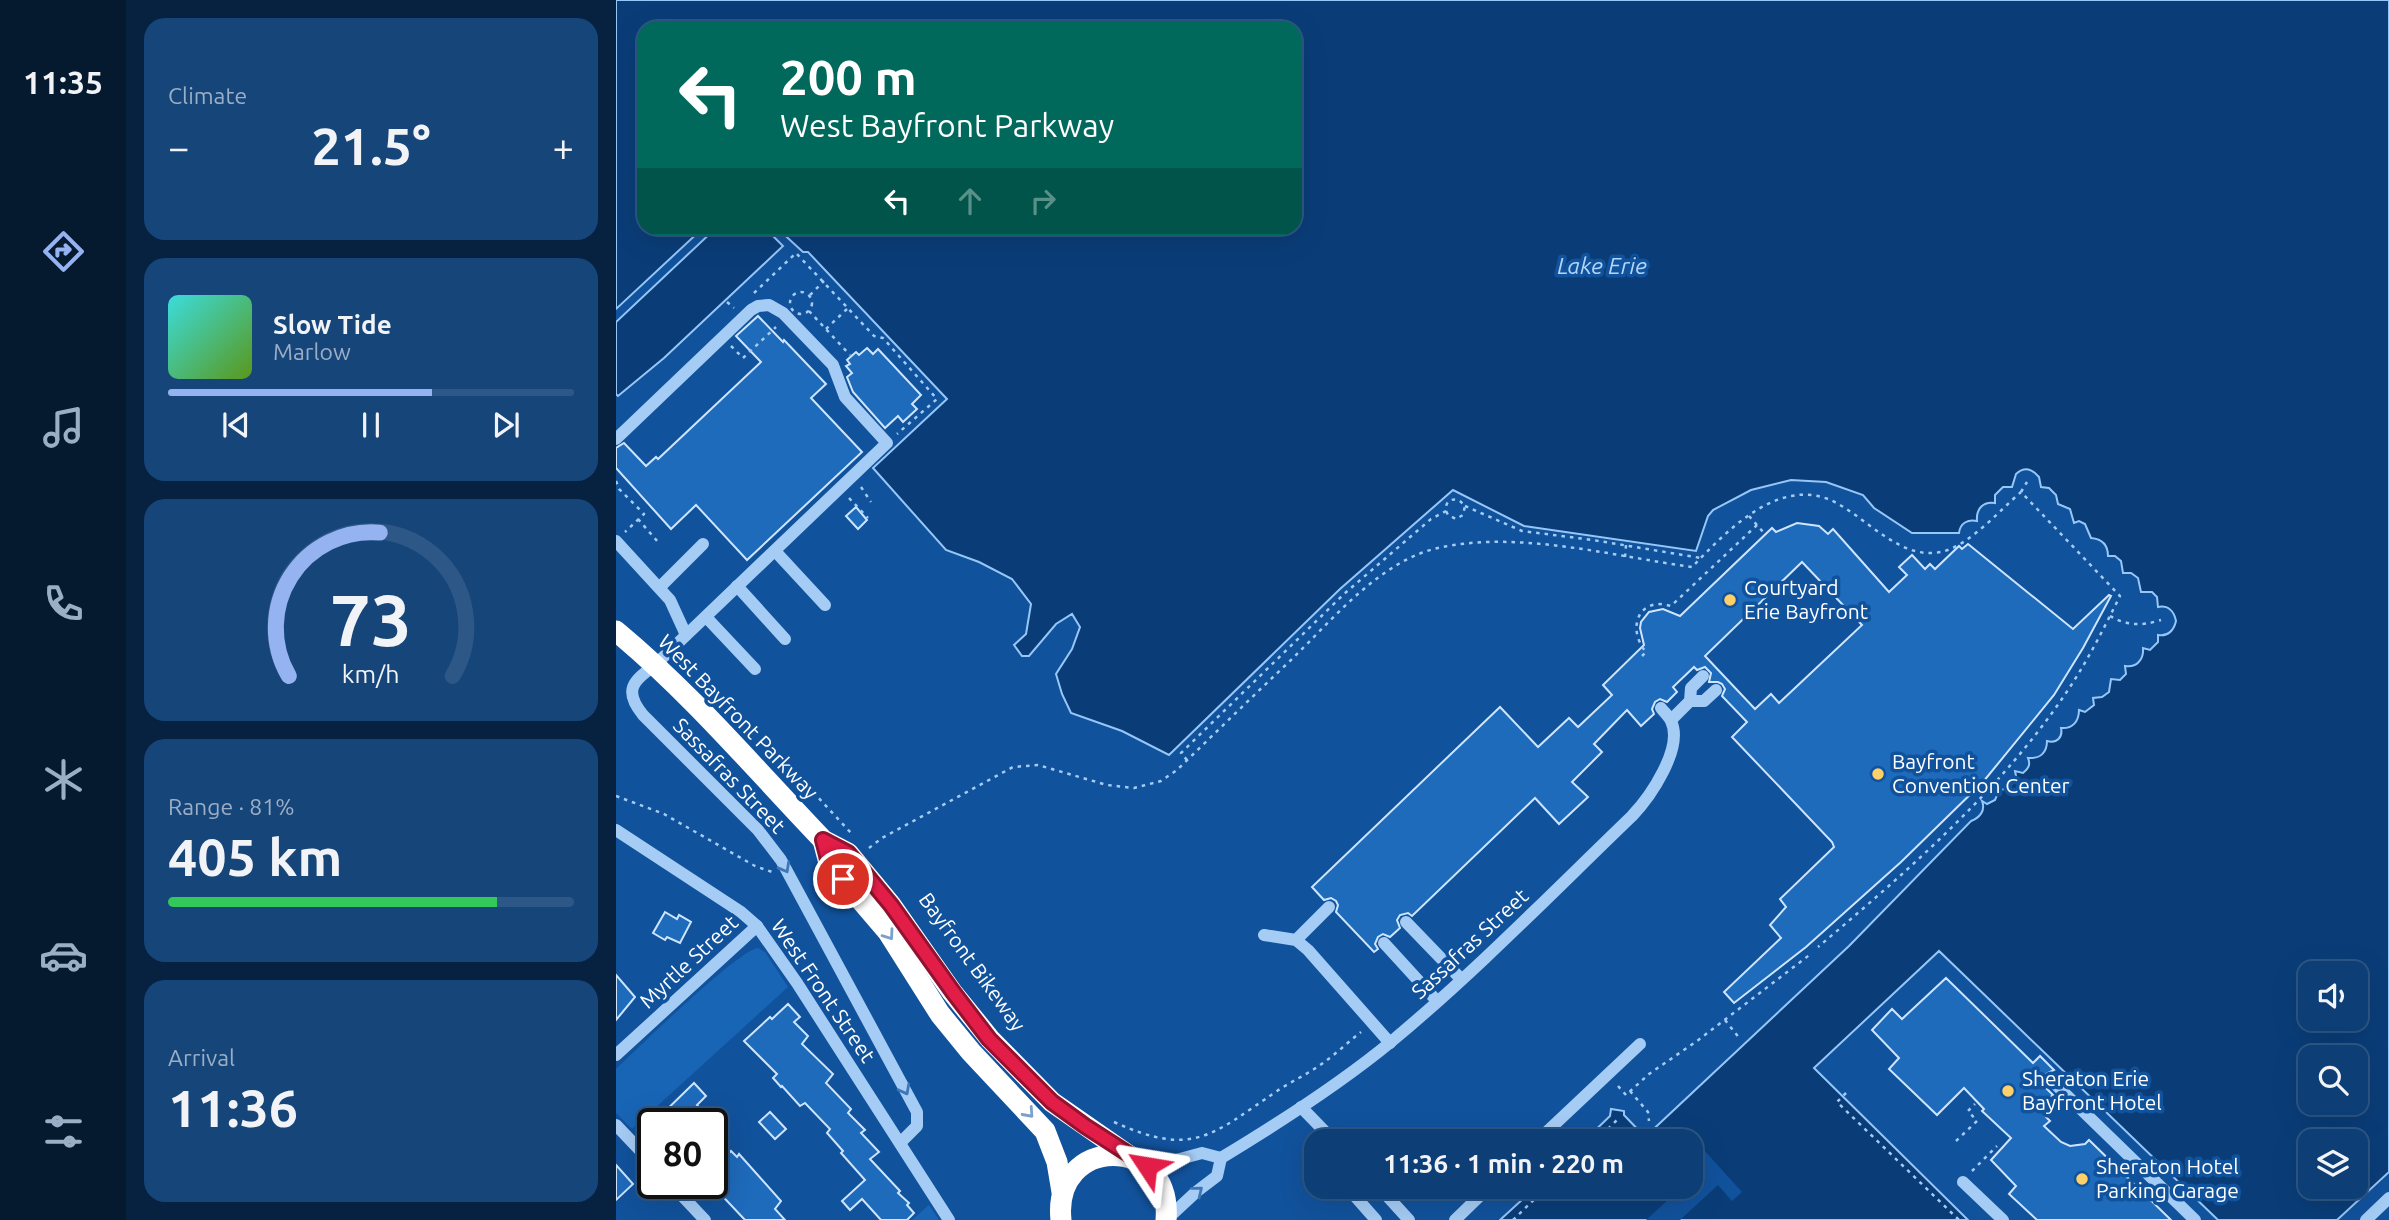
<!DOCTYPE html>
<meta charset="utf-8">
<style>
:root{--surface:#0d3e75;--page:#16457a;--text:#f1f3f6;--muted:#9aaec5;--line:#2d5787;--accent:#95b2f1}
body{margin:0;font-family:Ubuntu,sans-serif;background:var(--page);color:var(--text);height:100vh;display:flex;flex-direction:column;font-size:26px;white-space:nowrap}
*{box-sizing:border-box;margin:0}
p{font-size:23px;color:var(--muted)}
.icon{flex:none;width:38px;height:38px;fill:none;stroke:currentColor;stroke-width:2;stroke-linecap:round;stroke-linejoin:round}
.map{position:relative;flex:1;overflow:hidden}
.sheet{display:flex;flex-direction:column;gap:18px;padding:18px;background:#072240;width:490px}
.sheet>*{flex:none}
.top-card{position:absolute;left:21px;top:21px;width:665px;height:214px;border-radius:21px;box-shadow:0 7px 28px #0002,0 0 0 2px var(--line);background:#00695c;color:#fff;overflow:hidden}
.controls{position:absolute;left:1682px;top:961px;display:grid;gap:14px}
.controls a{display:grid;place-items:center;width:70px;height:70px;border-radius:14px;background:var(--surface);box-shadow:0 7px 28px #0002,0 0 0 2px var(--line);font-size:35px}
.speed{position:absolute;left:21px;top:1108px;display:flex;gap:14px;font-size:35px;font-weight:700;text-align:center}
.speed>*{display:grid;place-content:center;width:91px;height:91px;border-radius:50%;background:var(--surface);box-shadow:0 7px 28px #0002,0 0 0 2px var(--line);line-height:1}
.speed .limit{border:4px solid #111;border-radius:10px;background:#fff;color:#111}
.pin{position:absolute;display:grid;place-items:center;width:60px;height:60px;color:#fff;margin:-30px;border:4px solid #fff;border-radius:50%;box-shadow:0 2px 7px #0007}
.me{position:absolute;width:77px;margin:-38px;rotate:303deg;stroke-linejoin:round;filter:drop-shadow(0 0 5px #0008)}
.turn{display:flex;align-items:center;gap:24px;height:147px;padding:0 28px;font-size:32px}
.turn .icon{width:91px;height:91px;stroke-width:2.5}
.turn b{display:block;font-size:49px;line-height:60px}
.lanes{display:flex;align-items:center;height:66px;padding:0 28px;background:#0003;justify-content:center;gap:35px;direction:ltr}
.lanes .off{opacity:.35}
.big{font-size:52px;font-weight:700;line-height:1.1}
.sheet .widget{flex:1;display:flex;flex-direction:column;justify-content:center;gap:10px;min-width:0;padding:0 24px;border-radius:21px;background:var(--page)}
.sheet .dial{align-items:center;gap:0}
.dial svg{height:182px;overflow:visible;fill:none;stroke:var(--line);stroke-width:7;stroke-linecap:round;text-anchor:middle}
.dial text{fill:var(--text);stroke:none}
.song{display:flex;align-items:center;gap:21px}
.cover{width:84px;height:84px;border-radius:10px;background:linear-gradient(135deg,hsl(180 70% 55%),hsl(90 70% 35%))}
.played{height:7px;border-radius:4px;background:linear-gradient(90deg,var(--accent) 65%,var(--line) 65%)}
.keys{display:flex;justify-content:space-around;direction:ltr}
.heat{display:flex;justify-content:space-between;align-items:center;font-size:38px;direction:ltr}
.charge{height:10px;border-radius:5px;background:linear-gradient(90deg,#34c759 81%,var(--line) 0)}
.trip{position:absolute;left:688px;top:1129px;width:399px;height:70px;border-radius:21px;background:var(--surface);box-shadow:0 7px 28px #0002,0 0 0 2px var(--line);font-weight:700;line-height:70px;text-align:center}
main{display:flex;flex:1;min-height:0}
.dock{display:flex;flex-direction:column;width:126px;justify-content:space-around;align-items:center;background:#05192f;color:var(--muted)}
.dock .icon{width:49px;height:49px}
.dock .active{color:var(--accent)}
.dock b{font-size:32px;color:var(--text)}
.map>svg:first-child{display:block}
.green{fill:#1865b6}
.water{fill:#0a3d78;stroke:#97c7f8;stroke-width:2;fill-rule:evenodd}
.pier{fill:#11529c}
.building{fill:#1e6abb;stroke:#cee5fe;stroke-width:2;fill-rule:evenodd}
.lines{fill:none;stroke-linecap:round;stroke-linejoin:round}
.path{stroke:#a5ccf5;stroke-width:2.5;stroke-dasharray:3.5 5;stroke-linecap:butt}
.minor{stroke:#a5ccf5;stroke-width:12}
.highway{stroke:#fff;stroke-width:21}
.oneway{stroke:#3d77b7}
.oneway2{stroke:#7ca0c9}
.route-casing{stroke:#92132f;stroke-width:18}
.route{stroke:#e11d48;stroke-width:12}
.poi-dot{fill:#ffcf69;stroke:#11529c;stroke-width:2.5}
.labels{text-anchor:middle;stroke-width:7;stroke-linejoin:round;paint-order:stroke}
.poi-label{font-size:21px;fill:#fff;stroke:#11529c;text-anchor:start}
.street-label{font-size:21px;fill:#fff;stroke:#11529c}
.water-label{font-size:23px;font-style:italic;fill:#b2d6fb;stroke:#11529c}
</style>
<main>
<nav class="dock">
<b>11:35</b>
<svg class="icon active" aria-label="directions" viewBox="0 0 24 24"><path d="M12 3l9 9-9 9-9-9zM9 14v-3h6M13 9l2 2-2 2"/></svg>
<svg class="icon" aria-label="music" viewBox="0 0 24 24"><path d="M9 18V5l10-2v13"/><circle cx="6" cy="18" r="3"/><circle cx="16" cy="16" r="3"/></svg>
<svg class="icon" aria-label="phone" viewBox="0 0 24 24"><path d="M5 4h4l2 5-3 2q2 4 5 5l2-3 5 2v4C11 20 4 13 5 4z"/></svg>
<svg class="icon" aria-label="climate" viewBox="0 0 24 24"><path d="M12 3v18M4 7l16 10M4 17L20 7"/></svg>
<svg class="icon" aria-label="car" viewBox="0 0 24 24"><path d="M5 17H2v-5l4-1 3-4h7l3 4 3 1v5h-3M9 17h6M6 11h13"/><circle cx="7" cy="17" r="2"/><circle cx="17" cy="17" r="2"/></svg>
<svg class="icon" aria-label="filters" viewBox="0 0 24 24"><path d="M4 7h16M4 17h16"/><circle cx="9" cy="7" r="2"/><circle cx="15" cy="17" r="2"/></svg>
</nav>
<section class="sheet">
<div class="widget"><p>Climate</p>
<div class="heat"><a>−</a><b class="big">21.5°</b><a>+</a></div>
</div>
<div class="widget">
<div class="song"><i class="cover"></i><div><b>Slow Tide</b><p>Marlow</p></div></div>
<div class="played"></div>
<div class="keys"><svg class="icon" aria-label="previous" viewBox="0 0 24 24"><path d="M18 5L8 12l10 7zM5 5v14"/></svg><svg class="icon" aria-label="pause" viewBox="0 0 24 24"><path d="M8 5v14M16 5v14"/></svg><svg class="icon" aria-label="next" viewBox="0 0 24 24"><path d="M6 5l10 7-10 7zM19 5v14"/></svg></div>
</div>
<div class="widget dial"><svg viewBox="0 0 100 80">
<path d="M14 69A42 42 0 1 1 86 69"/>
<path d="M14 69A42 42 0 0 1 54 6" stroke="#95b2f1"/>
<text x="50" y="56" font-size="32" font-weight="700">73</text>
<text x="50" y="72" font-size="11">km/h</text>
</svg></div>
<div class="widget"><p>Range · 81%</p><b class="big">405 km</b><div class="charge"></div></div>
<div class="widget"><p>Arrival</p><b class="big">11:36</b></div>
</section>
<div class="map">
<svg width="1773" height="1220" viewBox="0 0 1773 1220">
<rect width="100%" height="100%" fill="#11529c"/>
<g class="green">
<path d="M142,948L149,952L172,987L16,1129L0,1113V1069C21,1049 122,950 142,948Z"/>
<path d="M313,1205L323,1220H296Z"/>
</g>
<g class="water">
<path d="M0,0H1773V1172L1721,1220H1602L1323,951L1198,1068L1352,1220H884L920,1187L1074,1186V1141H968L994,1116L995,1109L1008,1111V1115L1029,1137L1233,946L1355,821C1363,818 1370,811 1366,801L1371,804L1379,800L1382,793L1379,789C1390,792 1396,786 1400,776L1399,771L1407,773C1412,769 1415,765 1412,758C1424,759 1431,753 1431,741C1441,744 1447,737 1445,728C1456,729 1463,722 1463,710L1469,712L1478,705L1477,698L1486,697L1493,692L1495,679L1504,680L1510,674L1509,666C1520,668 1528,660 1527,648L1534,650L1542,642V635C1552,637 1558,630 1560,621C1558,611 1552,605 1542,607L1541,597L1536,592H1525L1522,578L1515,573H1507L1505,561L1499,556H1492C1492,545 1486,539 1475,538L1469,524L1463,521L1458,523L1454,509L1442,504L1440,495L1433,488L1425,487L1423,477C1416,469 1409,466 1400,474L1396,487H1387L1379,495V503C1367,501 1360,509 1361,521C1352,519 1344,523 1343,533H1296L1258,508L1247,495L1210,482L1175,480L1135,490L1097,510L1092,516L1080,551L908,526L837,490L724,589L553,755L506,731L455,713L446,694L440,674L456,649L464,627L456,614L440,624L413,656H406L398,645L410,634L415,604L396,579L363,562L330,550L257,468L331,399L192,252H187L161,228H679V28H28V228H87L0,309ZM1694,973H1740V1018H1694ZM1694,1057H1740V1102H1694ZM1694,1141H1740V1186H1694Z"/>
<path d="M100,228H149L167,246L48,358L2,396L0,394V322Z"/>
</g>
<path class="pier" d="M1077,1138L1126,1192L1116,1201L1102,1185L1064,1220H1030L1066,1187L1074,1186L1075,1179L1085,1168L1075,1156L1074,1141Z"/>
<g class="building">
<path d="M142,316L167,342L168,340L210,384L195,398L246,452L131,560L80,505L55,529L0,468V448L8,443L30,466L40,457L42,459L145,362L120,336Z"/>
<path d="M251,348L257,354L262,349L305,395L296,404L301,409L287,422L282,416L269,428L237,392L231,377L236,373L230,366L234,364L231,360L240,352L243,355Z"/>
<path d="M240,507L251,520L242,529L230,516Z"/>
<path d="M1181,523L1203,526L1212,534L1217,529L1273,592L1291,575L1283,567L1296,555L1309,569L1314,564L1319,569L1343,546L1346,549L1352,544L1457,629L1493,595L1495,596L1467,648L1438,695L1367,782L1285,862L1190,947L1118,1003L1108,992L1165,938L1154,925L1170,907L1164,899L1218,847L1216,842L1116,737L1131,722L1106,696L1109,689L1106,684L1102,682H1093L1095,673L1089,667L1081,670L1078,667L1057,687L1061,692L1051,702L1044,699L1039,702L1036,709L1038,714L1025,726L1011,710L978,744L986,752L956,782L972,797L943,824L919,798L796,916L792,913L784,915L781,920L784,928L774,937L767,934L762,937L759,944L762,949L758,952L720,912L722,905L720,901L715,898L708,900L696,887L884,707L922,747L953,718L962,727L996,695L987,685L1028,645L1024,628L1025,622L1033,612L1047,609L1064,616L1156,528L1160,532ZM1186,562L1246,625L1163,703L1155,694L1139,709L1089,656Z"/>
<path d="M49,912L61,919L63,915L75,922L64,943L51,937L49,940L37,933Z"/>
<path d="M0,975L19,997L0,1020Z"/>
<path d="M1330,978L1417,1063L1424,1056L1438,1070L1430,1074L1425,1083L1437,1095L1431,1100L1437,1108L1429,1116L1434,1121L1428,1126L1445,1142L1454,1146L1469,1144L1473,1140L1555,1220H1421L1393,1194L1400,1186L1375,1160L1395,1138L1366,1111L1368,1109L1348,1088L1321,1115L1273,1069L1283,1058L1256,1030L1276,1009L1286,1019Z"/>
<path d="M172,1004L184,1017L178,1022L192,1036L186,1044L217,1074L210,1083L235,1109L232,1113L249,1130L245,1133L263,1152L254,1159L284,1191L282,1193L293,1203L291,1205L298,1213L291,1220H265L246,1199L234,1210L226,1201L249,1180L225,1153L227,1151L211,1133L214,1129L189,1103L184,1106L166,1086L165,1087L157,1078L161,1074L128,1041L154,1017L156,1019Z"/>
<path d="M78,1083L90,1096L81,1105L98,1124H36Z"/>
<path d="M154,1112L170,1129L159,1139L143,1122Z"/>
<path d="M96,1133L114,1152L115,1151L121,1157L123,1154L165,1201L159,1209L169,1220H129L96,1185Z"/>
<path d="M0,1165L17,1184L0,1200Z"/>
</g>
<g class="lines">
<g class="path">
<circle cx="185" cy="303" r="11"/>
<path d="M138,293L180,253L258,336L267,338L321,399L281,434"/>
<path d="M194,295L208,281"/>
<path d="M111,302L118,308"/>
<path d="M193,311L234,355"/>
<path d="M210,329L232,308"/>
<path d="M115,346L127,358L160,327"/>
<path d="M0,481L3,489L28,514L9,532"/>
<path d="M245,487L255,502"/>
<path d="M1405,492L1411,482"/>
<path d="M233,498L252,518"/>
<path d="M849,506L906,531L977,540L1085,558"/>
<path d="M1133,516L1148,533"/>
<path d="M22,519L42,542"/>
<path d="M1009,557L1010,545"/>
<path d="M1494,616C1512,626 1525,626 1545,620"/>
<path d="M1026,656L1030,652C1010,628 1023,596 1055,606L1141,525"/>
<path d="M67,658L137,727L235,833"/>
<path d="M571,760L565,753L728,594L815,519L830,511C829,502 834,498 843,500L849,506L847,515L840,519L832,515L830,511"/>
<path d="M0,796L48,814L139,866L156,872"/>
<path d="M253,848L266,838L397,767L422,765L491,785L518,788L545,781L561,770C599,733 637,696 676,659C717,619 764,561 822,548C902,530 996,556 1076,567C1109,533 1159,479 1212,499C1232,507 1251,525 1270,537C1287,548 1304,556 1325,552C1353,546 1383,511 1405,492L1504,596C1488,628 1472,660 1452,690C1386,789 1293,870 1202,947"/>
<path d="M1109,1020L1124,1039"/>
<path d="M1002,1086L1010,1095L1033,1074L1081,1041L1196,953"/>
<path d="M1014,1091L1032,1112L1033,1121"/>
<path d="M1230,1093L1221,1102L1343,1220"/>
<path d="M498,1122C577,1158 596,1135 661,1091C676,1081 692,1074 707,1063C720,1054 732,1042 745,1032"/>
<path d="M980,1141L1002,1119"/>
<path d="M1340,1141L1361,1121L1352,1111L1359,1104"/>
<path d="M1356,1171L1381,1146"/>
<path d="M897,1220L932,1186"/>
</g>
<g class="minor">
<path d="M0,439L135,310L142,306L153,305L167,313L217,365L229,397L271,443L40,664C18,681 6,689 27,715L142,830L165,860L301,1112V1126L284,1143"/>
<path d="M0,541L54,600L70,635"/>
<path d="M159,551L209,605"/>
<path d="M121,586L169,639"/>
<path d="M44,587L87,544"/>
<path d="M90,617L139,669"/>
<path d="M1074,701H1088L1100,690"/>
<path d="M1055,720L1074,701L1075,688L1087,676"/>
<path d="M0,830L125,912L141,926L181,983L333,1220"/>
<path d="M790,922L845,979"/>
<path d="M648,935L680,940L692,950L774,1043"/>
<path d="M680,940L713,907"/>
<path d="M768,943L821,1001"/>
<path d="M0,1055L141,926"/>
<path d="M1436,1081L1579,1220"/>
<path d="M685,1107L718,1141"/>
<path d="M0,1125L37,1164"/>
<path d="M921,1141L1024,1044"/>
<path d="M527,1162L549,1163L586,1153L605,1158"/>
<path d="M1347,1182L1387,1220"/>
<path d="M54,1183L89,1220"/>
<path d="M730,1186L760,1220"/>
<path d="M762,1186L793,1220"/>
<path d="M550,1220L580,1192L601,1176L605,1158C663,1123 724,1084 776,1041C860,971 937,892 1016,816C1034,797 1068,748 1055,721C1053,716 1048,712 1045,708"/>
<path d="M839,1220L874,1186"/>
<path d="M1750,1220L1773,1198"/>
</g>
<g class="highway">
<path d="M0,631C76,694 139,769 207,840L232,853L275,905L336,992L374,1039L436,1102L518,1159"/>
<path d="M207,840L213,863L272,932L324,1014L355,1052L429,1131L441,1162L446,1192"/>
<path d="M445,1220C436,1135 557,1133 550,1220"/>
</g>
</g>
<defs><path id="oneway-chevron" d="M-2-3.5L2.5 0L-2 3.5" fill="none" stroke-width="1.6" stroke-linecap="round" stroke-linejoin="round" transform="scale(1.75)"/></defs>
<g class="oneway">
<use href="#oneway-chevron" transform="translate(169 868) rotate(61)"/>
<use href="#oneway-chevron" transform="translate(289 1090) rotate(62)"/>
<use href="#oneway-chevron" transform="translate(582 1191) rotate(-39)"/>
</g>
<g class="oneway2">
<use href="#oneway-chevron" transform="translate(273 935) rotate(55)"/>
<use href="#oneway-chevron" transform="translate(413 1113) rotate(48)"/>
</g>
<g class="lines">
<g class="route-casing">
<path id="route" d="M227,879L213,863L207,840L232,853L275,905L337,992L373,1039L436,1102L469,1126L531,1166"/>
</g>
<use href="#route" class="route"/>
</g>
<g class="poi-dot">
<circle cx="1114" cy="600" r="7"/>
<circle cx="1262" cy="774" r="7"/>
<circle cx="1392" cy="1091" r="7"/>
<circle cx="1466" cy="1179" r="7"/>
</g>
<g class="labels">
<g class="poi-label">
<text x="1128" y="595">Courtyard<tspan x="1128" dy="24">Erie Bayfront</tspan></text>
<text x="1276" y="769">Bayfront<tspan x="1276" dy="24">Convention Center</tspan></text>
<text x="1406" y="1086">Sheraton Erie<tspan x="1406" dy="24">Bayfront Hotel</tspan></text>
<text x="1480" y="1174">Sheraton Hotel<tspan x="1480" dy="24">Parking Garage</tspan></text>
</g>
<g class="street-label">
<text transform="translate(122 717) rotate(46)" y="7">West Bayfront Parkway</text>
<text transform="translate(113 776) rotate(46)" y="7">Sassafras Street</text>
<text transform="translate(854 944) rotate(-43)" y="7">Sassafras Street</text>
<text transform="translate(73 962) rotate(-43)" y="7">Myrtle Street</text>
<text transform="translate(356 962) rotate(54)" y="7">Bayfront Bikeway</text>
<text transform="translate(207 991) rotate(56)" y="7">West Front Street</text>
</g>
<g class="water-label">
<text x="986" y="274">Lake Erie</text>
</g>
</g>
</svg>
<div class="controls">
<a><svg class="icon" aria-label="sound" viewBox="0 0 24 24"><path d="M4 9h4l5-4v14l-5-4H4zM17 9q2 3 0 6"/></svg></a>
<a><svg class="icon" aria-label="search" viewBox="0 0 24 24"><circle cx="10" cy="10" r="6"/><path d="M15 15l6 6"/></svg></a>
<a><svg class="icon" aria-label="layers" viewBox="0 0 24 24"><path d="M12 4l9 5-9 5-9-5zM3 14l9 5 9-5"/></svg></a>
</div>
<div class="speed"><div class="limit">80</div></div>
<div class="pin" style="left:227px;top:879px;background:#d93025"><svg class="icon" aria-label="arrive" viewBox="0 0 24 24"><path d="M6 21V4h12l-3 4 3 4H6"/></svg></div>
<svg class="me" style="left:531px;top:1166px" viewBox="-20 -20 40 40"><path d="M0-17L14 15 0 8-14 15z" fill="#e11d48" stroke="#fff" stroke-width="4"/></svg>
<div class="trip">11:36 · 1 min · 220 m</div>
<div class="top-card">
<div class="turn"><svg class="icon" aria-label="left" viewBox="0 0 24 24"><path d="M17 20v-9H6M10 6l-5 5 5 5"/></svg><div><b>200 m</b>West Bayfront Parkway</div></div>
<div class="lanes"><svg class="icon" aria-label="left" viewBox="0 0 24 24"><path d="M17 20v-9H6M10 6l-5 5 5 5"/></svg><svg class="icon off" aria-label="ahead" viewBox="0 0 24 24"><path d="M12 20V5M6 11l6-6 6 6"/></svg><svg class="icon off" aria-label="right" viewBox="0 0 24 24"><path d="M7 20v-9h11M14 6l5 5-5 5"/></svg></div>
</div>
</div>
</main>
